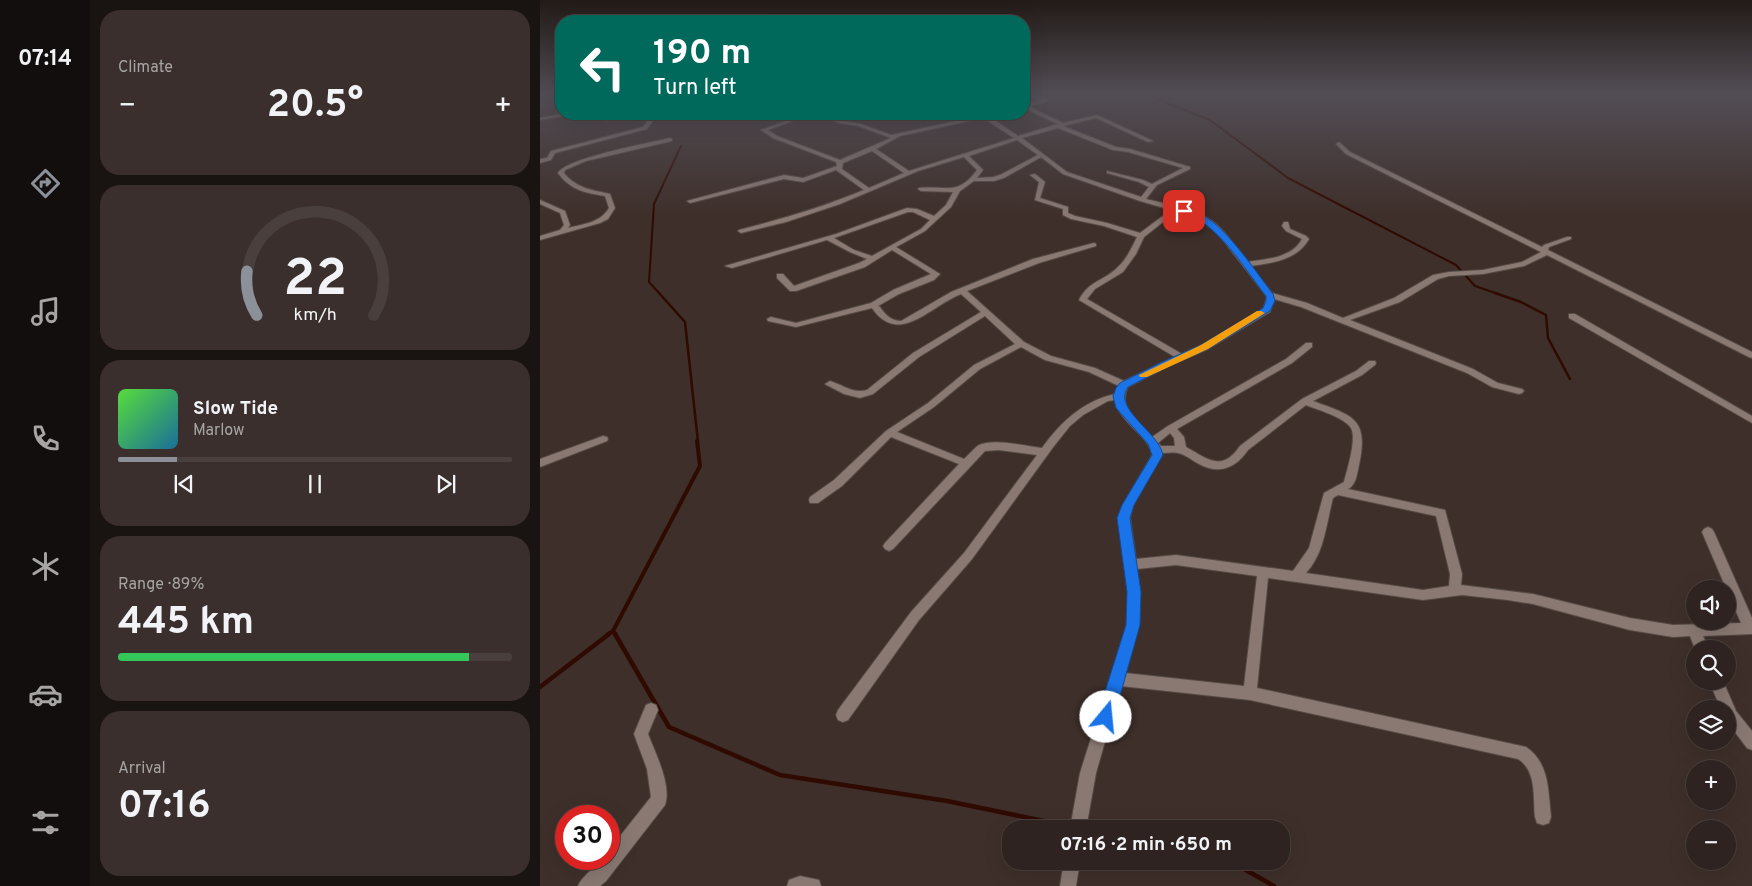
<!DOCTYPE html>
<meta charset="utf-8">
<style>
:root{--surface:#2e2320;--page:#3a2f2d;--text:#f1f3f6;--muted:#a7a4a5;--line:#49403e;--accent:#8c9099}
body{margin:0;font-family:Overpass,sans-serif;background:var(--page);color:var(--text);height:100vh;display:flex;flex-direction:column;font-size:19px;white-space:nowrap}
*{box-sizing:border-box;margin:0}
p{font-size:16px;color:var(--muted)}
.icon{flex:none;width:28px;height:28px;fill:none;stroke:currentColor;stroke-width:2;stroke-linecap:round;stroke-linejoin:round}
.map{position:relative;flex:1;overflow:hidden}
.details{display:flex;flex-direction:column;gap:10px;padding:10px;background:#191312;width:450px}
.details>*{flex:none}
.banner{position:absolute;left:15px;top:15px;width:475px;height:105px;border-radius:20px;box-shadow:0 5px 20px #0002,0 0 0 1px var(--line);background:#00695c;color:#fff;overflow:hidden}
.tools{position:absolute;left:1146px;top:580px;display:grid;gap:10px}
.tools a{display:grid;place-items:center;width:50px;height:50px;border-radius:50%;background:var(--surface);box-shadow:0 5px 20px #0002,0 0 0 1px var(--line);font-size:25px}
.speed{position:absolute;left:15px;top:805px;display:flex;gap:10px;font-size:25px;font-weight:700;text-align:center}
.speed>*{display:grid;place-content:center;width:65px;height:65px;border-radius:50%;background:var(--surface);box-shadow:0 5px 20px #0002,0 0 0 1px var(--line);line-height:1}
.speed .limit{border:8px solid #d22;background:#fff;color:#111}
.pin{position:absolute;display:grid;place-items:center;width:42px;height:42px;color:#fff;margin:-21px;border-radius:10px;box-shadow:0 2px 8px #0006}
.me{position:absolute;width:55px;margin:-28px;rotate:17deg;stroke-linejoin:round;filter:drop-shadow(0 0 4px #0008)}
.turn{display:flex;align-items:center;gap:18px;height:105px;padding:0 15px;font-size:22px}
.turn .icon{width:65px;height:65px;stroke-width:2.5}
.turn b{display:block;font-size:35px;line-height:42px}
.big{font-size:38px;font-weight:700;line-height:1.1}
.details .widget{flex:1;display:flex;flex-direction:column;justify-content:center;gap:8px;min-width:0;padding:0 18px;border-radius:20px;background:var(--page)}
.details .dial{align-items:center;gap:0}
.dial svg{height:130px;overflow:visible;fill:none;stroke:var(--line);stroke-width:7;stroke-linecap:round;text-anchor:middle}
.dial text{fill:var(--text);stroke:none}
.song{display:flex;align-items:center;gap:15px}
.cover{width:60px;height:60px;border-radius:8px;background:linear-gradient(135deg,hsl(110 70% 55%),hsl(200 70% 35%))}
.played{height:5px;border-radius:2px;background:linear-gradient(90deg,var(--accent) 15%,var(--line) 15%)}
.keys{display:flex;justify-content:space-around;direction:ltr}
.heat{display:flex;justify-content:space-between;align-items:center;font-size:28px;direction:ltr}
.charge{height:8px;border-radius:4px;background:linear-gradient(90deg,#34c759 89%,var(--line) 0)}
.trip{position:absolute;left:462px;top:820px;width:288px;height:50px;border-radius:20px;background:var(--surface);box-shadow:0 5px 20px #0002,0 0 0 1px var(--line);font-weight:700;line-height:50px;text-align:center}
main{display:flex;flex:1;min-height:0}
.dock{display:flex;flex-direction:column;width:90px;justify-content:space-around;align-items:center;background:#120e0d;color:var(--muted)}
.dock .icon{width:35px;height:35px}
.dock .current{color:var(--accent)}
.dock b{font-size:22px;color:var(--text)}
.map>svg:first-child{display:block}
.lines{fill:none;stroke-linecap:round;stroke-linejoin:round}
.stream-far3{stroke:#2f0a01;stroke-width:2}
.stream-far2{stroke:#2f0a01;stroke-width:2.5}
.stream-far1{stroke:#2f0a01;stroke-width:4}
.stream{stroke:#2f0a01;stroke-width:4.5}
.minor-casing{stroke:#574b47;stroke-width:2}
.minor{fill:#8a7973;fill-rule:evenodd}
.route{fill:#1a73e8;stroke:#114b97}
.slow{fill:#f59e0b}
</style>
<main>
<nav class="dock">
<b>07:14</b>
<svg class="icon current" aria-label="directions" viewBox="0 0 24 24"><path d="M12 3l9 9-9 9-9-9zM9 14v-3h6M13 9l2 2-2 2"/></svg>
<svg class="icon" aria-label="music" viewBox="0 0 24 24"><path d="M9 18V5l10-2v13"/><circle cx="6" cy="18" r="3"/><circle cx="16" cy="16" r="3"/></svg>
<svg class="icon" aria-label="phone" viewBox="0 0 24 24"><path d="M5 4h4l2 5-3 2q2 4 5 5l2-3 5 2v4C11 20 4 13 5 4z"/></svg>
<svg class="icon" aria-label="climate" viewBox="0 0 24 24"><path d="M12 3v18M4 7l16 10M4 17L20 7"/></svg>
<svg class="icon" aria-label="car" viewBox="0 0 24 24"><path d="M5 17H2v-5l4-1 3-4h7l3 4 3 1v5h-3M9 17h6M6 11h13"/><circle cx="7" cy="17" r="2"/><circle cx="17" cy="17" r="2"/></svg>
<svg class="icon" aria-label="filters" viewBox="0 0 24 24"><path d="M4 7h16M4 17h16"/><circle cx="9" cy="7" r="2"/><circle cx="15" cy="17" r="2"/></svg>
</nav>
<section class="details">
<div class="widget"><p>Climate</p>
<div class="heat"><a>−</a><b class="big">20.5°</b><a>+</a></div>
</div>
<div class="widget dial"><svg viewBox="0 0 100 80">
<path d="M14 69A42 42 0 1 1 86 69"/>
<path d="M14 69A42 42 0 0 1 8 42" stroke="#8c9099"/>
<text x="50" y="56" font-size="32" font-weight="700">22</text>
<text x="50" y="72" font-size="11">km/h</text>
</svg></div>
<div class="widget">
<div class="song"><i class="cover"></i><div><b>Slow Tide</b><p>Marlow</p></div></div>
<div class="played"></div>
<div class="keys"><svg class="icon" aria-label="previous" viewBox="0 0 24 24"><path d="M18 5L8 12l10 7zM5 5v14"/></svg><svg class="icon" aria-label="pause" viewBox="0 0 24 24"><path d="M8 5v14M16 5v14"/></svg><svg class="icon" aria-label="next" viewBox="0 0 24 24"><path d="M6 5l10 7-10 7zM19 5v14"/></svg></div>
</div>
<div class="widget"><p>Range · 89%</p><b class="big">445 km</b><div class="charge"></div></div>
<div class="widget"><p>Arrival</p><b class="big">07:16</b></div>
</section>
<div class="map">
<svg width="1212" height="886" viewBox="0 0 1212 886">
<rect width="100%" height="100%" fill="#3e2f2a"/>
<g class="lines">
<g class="stream-far3">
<path d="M599,92L670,120L748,178L916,265L935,286L958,294"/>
<path d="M120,294L109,282L114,204L141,146"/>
</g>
<g class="stream-far2">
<path d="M119,293L145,322L158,442"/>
<path d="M955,293L981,302L1006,315L1008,338L1030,379"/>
</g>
<g class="stream-far1">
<path d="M67,635L73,631"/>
<path d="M76,635L73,631L160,466L157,441"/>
</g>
<g class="stream">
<path d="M75,634L129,727L240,775L407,801L533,827"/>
<path d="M0,687L69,634"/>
<path d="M690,861L734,886"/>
</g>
<g class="minor-casing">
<g id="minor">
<path d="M484,92H489L508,99V101L491,106L494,109L523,123L557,115L613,141L608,142L556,118L523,126L576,147L590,149L650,167V169L617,185L606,199C625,204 653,208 669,219C685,229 696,248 707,262C727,259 752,258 762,239L746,231L742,226L744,222H748L750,229L766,236L769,239C757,260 733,263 710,266L732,293L767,303L803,318L854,298L893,275L909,272L943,270L982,262L1001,252L806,154L796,144L799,142L810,152L1002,247L1004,245L1027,237H1031V239L1009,247L1008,250L1212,352V358L1209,357L1007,255L984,266L943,274L909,276L898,279L860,302L810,320L933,369L958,383L982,389L984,391L982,393L979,394L952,387L927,373L761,307L734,299L730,312L668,349L628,366L588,387C577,408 599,424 612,437L628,426L746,359L766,343H772V347L752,363L637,429L644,437L646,447C669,460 682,472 700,446L762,399L816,371L829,361H835L836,363L835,365L822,375L773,401C813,416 829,418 819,465C817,474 816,485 808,489L905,510L922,574L921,585L993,594L1090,618L1133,625L1201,623L1162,532L1164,529L1168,527L1172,529L1174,532L1212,618V634L1163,636L1169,649H1155L1150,636L1133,637L1090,630L993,604L968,600L922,595L883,600L728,578L717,688L986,747C1010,763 1008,792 1011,817L1009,823L1003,825L997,823L995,817C993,797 997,771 978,759L710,700L581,686L556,773L546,829H530L540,773L587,625L588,592L578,518L583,505L612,455C610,436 580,424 575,400L568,401L543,415L530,426L514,446L432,559L379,620L308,720L303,722L298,720L296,715L298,710L371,612L424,553L497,455L459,450L445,451L353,549L349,551L345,549L343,546L345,543L419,464L351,437L302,486L278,503H270L269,500L270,497L294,480L346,431L388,403L434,365L475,344L445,316L379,357L333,394L320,398L304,394L285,384L290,381C303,385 313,394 327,390L373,353L441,312L421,294C390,306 359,347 332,308L256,327L228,321L227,319L231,317L256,323L331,303L353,290L391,274L352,250L325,267L256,291H250L237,278V274H243L254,286L319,263L327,259L310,252L287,240L192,268L185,266L296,234L367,208L377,209L394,216L406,205L413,192L381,191L378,189L379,188C406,185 417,197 437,170L424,157L378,171L300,204L246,222L201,233L198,231L199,230C242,219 283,207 324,190L296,170L263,182L244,179L150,203L147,201L244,175L263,178L297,166L296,162L233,138L221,130L265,114H271L228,130L237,136L300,160L351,138L318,126L299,123L277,114H283L302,121L321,124L351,135L440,116L439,114L447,115L478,136L518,124L490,111L487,107H484V105L501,100ZM443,118L474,138L369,171L336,149L360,136ZM518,128L573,150L588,152L643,168L612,184L603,180L567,171V173L599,182L609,187L601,197L527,172L482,138ZM477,140L498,155L460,175L453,177L437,178L443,170L429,156ZM332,151L364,173L329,188L302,169L303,163ZM501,157L523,174L600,201L631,210L600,233L567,223L535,216L528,213V207L500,198L505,182L495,174L490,175L499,182L495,200L523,209V215L531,219L564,226L597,237C592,247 587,259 578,267C565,281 549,280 539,300L635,357L584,381L555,368L511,356L484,342L427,291L499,263L556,246V244L554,243L493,259L411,292L361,321C352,321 345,315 340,307L338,306L359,294L394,280L400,274L356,247L385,231L411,207L420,191L434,181H454L464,178ZM637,211L653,215L665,221L676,231L727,297L723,309L662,345L642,354L547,299L555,289L583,272L596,254L604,237ZM368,212H373L390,220L381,229L332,256L314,250L294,238ZM481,347L505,360L549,372L579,386L575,394C543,401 521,422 502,448C485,446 454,438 439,445C434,448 429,455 424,459L357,432L394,407L440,369ZM766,405C778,410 804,417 811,428C817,439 807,470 804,482L784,493L769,548L753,571L636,555L596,559L590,518L593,505L622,453C627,453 633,452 638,453C645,454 653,461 659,464C679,475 696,468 708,450ZM630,433L634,438L635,446H621L618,443ZM798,495L896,516L910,574L909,586L883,590L766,573C785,552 786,524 793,498ZM636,565L717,576L704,686L585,673L599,625L600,592L597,569Z"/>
<path d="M23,114H32L0,120V118Z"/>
<path d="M58,114H63L69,120L65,121Z"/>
<path d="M112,114L117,115L107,129L15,153L11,160L0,163V159L7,158L11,151L103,127L112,115Z"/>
<path d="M130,138L132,139V141L46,161L25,170L24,173C36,188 52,190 70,194L75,208L68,219L60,223L0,240V236L20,230L24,225L20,213L0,204V200L25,211L30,225L28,228C44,224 60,223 69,208L65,196C46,193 30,190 18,173C26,158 110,143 130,138Z"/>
<path d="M1029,314H1035L1212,416V423L1029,318Z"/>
<path d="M63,436L67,437L68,439L67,441L0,467V459Z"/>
<path d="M1169,681H1183L1196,711L1212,731V750L1207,748L1188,723V709H1181Z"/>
<path d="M111,703L116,705L118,710L108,734C115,752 132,786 125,805L66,881L60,886H38C41,877 55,868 62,859H69V850L111,797L107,769L94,734L106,705Z"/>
<path d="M524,861H540L536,886H520Z"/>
<path d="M260,876L279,880L281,886H247L249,880Z"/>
</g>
</g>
<use href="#minor" class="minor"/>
</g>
<linearGradient id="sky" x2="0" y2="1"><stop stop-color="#221a17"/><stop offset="0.43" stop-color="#524d55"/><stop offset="1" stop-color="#524d55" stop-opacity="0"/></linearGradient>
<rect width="1212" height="216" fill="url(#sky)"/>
<path class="route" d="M642,209C674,206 714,270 733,294L735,301L730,311L668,349L629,366L588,387C572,409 619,432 623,455L594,505L590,518L601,592L600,625L574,717L571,723L566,725L560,723L557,717L586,625L587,592L577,518L582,505L612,455L608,444L576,408L573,396L576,388L580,383L622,362L661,345L723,308L726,301V296C703,267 678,223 642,212Z"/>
<path class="slow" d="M717,311H721L725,313L668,349L607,377H600L599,375L661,345Z"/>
</svg>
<div class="tools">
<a><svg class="icon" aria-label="sound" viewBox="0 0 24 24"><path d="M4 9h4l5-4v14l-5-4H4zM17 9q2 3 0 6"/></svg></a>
<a><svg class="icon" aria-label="search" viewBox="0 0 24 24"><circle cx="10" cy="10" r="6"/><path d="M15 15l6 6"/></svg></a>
<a><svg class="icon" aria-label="layers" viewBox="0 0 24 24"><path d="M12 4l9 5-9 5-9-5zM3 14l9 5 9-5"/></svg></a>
<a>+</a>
<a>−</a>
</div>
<div class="speed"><div class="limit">30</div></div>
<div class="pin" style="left:644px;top:211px;background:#d93025"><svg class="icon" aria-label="arrive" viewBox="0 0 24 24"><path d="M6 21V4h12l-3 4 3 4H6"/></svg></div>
<svg class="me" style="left:566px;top:717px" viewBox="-20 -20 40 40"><circle r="19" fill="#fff"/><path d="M0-13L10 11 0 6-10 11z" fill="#1a73e8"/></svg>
<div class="trip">07:16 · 2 min · 650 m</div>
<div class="banner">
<div class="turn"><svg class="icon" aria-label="left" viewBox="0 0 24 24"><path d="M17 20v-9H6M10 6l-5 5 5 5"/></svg><div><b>190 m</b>Turn left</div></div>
</div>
</div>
</main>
